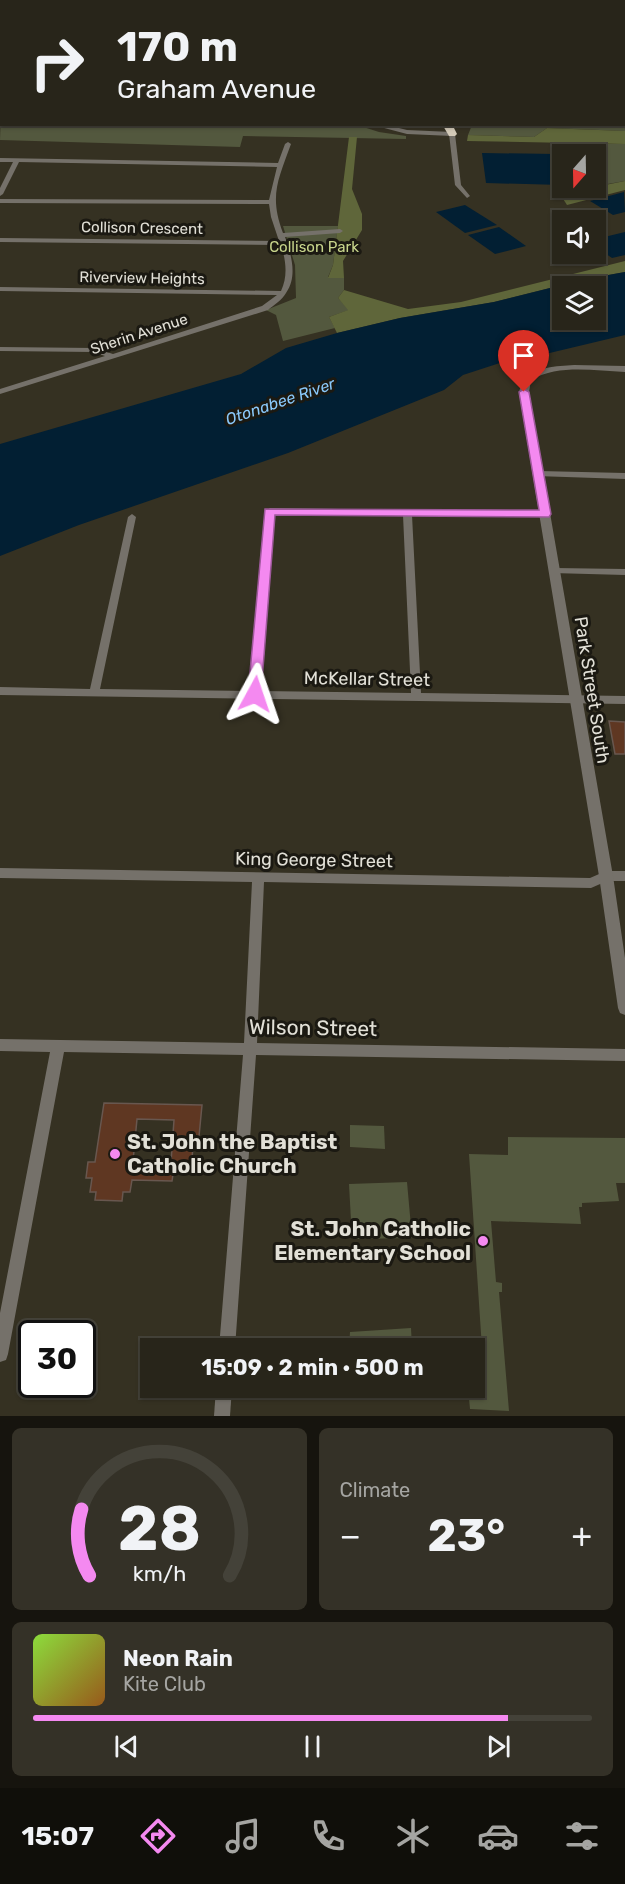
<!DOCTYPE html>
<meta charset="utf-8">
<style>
:root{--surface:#28251a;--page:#343127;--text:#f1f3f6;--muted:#a5a5a2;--line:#444239;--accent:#f489f0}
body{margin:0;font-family:Rubik,sans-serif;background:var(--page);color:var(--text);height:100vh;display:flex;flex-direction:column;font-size:22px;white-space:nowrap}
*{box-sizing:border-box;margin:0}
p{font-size:20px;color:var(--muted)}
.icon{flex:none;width:33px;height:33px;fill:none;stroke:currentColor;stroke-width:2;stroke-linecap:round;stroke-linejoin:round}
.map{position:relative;height:1416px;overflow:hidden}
.details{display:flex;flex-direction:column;gap:12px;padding:12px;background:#16140e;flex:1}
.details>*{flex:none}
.top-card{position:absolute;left:0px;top:0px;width:626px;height:126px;box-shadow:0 2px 4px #0004,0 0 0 2px var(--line);background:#28251a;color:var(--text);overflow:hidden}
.needle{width:39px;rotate:200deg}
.fabs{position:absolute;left:552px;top:144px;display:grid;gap:12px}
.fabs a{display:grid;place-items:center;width:54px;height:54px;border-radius:0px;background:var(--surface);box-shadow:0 2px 4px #0004,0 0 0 2px var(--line);font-size:30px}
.speed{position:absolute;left:18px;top:1320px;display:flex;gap:12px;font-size:30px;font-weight:700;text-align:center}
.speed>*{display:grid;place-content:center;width:78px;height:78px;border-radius:50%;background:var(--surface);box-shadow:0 2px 4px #0004,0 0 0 2px var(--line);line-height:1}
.speed .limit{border:3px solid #111;border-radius:9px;background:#fff;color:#111}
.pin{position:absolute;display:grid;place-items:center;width:51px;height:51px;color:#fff;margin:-62px -26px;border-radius:50% 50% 50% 0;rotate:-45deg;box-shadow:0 0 6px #0007}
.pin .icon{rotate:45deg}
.me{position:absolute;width:66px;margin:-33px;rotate:5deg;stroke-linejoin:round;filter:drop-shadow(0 0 4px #0008)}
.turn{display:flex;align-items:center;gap:21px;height:126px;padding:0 18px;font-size:27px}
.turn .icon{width:78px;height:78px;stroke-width:2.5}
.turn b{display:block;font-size:42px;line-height:51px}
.big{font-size:45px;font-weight:700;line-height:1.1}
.details .card{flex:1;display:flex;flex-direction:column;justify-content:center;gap:9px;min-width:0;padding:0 21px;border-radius:9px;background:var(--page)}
.details .dial{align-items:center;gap:0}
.dial svg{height:156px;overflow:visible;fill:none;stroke:var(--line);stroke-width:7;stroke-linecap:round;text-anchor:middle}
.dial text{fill:var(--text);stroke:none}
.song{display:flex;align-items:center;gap:18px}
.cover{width:72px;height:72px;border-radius:9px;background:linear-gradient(135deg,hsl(90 70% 55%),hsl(30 70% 35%))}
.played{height:6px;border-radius:3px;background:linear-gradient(90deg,var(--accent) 85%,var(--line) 85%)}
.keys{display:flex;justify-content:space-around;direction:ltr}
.heat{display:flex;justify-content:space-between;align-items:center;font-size:33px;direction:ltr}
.details .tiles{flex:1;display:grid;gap:12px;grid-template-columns:1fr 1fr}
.card:last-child{grid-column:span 2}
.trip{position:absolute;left:140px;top:1338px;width:345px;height:60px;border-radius:0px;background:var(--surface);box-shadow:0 2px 4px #0004,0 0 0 2px var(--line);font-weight:700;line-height:60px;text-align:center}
.tabs{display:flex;height:96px;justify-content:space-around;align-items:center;background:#100f0a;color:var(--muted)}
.tabs .icon{width:42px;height:42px}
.tabs .selected{color:var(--accent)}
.tabs b{font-size:27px;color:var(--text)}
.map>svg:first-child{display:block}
.green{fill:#53583e}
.forest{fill:#5f663a}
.water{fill:#021f33;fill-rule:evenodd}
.building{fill:#5f3722;stroke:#68574f;stroke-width:1.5;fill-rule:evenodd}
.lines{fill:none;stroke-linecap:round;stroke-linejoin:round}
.minor{fill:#75716a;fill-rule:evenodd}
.tertiary{fill:#75716a;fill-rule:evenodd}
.motorway{fill:#d3cab8;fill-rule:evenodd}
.route{fill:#f489f0;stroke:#9f599c;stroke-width:1.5}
.poi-dot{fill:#f489f0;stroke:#1b1912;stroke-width:2}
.labels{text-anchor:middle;stroke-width:6;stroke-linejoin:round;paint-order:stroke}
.far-street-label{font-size:15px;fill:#e2e0d7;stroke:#1b1912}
.far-park-label{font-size:15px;fill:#c8d58c;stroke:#1b1912}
.far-water-label{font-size:16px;font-style:italic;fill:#8ac9fb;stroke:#1b1912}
.street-label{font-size:18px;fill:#e2e0d7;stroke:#1b1912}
.near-street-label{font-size:21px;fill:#e2e0d7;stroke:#1b1912}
.near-poi-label{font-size:21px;font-weight:bold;fill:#e2e0d7;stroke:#1b1912;text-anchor:start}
</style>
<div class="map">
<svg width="625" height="1416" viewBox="0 0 625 1416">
<rect width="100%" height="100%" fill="#353122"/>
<g class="green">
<path d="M624,105L625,131L547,128L534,137L468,135L472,125L624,124Z"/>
<path d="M1,109L2,124H354L379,132L406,136V139L243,136L240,147L0,140Z"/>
<path d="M560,144H625V181L596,186V154H563Z"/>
<path d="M283,226H338L333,265L328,277L344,278V290L338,298L349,310L329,317L335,328L283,341L276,315L266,310L296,298L295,265Z"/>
<path d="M350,1125L384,1126L385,1149L350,1147Z"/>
<path d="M508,1137L625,1138V1183H616L619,1201L582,1203V1207H579L581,1224L491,1221L496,1282L502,1283V1292H499L509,1411L470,1409L468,1388H474V1366L483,1363L469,1154L508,1155Z"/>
<path d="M407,1182L412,1238L352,1239L349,1184Z"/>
<path d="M411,1328L412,1348H349L350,1332Z"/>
<path d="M348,1388H414V1396L348,1394Z"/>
</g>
<g class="forest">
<path d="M547,128L625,131V144L467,141L468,135L534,137Z"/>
<path d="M349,137H357L352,189L362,214V230L343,261L344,278H328L333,265Z"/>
<path d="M625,181V190L567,205L560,194Z"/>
<path d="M625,261V272L586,279L494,302L400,318L337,333L329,317L348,310L338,298L344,290L408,309L461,302Z"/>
</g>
<g class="water">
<path d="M482,153L556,154L562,185L486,183Z"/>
<path d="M624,192L625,212L613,215L590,201Z"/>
<path d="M465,205L497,225L465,233L436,212Z"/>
<path d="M499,227L526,246L495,254L468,235Z"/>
<path d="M625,232V255L612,258L596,247V239Z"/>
<path d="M625,272V335L537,356L524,363L509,360L463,375L444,390L288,453L79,525L0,556V444L241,374L286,348L337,333L400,318L494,302L586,279ZM562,286H596V320H562Z"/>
</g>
<g class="building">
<path d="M609,721L625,722V754H615Z"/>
<path d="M104,1103L202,1105L198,1147H193L191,1169L174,1168L172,1181L132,1180L130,1192H123L122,1201L95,1200L96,1192H90L92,1178H86L88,1162H95ZM137,1119L174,1120L171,1162L133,1161Z"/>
</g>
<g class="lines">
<g class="minor">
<path d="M452,132L455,134L461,185L470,196L467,198L455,185L449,134Z"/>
<path d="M288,142L291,144C278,180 269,196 283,233L340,229L343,231L340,233L285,237C291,254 298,276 286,293C282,300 274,305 268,310L0,394V389L105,356L93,352L0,351V347L94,348L113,354L262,306L277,295L0,291V287L281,291C288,276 286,261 281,245L0,242V238L279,241L271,217L269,204L0,203V199L269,200L277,167L19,162L3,194L0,196V188L13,162H0V158L278,163L285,144Z"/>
<path d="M539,471L625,473V479L536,476L535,474Z"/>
<path d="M270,508L548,512V516L545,517L412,515L421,693L625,696V704L0,695V687L90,689L128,517L132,514L136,517L100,689L250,691L266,511ZM274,514L403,515L411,693L260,691Z"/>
<path d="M555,568L625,569V575L552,573L550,571Z"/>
<path d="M0,868L590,878L606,871H625V881H607L591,888L264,882L257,1043L625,1049V1061L256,1055L235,1348H219L243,1055L64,1052L8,1354L6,1360L0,1362V1313L50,1052L0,1051V1039L244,1043L252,882L0,878Z"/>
<path d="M216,1388H232L230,1416H214Z"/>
</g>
<g class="tertiary">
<rect x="0" y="59" width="2" height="4"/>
<rect x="624" y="74" width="1" height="4"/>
<path d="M2,102V107H0V103Z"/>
<path d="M369,124H383L407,130L452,132L455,134L452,136L407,134Z"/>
<path d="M574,365L625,366V372C594,371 559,364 531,380L529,392L613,876L625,958V1015L620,1013L618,1008L599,876L519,392L523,379C536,367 556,366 574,365Z"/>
</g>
<g class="motorway">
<rect x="0" y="69" width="2" height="6"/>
<rect x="0" y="87" width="2" height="6"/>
<rect x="624" y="96" width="1" height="6"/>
<path d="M442,124H452L457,134L455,136H449Z"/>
</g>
</g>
<path class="route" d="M524,389L529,392L551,514L549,517L275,515L261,694L259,697H250L248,694L265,509L539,510L519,392Z"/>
<g class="poi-dot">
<circle cx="115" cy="1154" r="6"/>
<circle cx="483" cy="1241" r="6"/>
</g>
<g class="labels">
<g class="far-street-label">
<text transform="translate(142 228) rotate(1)" y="5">Collison Crescent</text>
<text transform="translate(142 278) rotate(1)" y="5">Riverview Heights</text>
<text transform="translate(139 334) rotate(-18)" y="5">Sherin Avenue</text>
</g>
<g class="far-park-label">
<text x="314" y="252">Collison Park</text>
</g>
<g class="far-water-label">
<text transform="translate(280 401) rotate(-19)" y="6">Otonabee River</text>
</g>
<g class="street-label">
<text transform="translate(367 679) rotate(1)" y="6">McKellar Street</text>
<text transform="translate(592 690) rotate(81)" y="6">Park Street South</text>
<text transform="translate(314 860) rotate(1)" y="6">King George Street</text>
</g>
<g class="near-street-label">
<text transform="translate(313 1028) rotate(1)" y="7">Wilson Street</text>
</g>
<g class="near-poi-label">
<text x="127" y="1149">St. John the Baptist<tspan x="127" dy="24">Catholic Church</tspan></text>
<text x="471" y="1236" text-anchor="end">St. John Catholic<tspan x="471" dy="24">Elementary School</tspan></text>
</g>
</g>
</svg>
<div class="fabs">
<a><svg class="needle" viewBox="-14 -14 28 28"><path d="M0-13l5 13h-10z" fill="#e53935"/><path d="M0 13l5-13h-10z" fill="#a5a5a2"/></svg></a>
<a><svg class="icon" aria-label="sound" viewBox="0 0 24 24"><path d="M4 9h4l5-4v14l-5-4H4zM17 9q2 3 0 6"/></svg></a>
<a><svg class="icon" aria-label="layers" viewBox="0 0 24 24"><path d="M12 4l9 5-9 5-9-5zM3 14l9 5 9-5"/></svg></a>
</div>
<div class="speed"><div class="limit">30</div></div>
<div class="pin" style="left:524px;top:392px;background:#d93025"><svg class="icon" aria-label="arrive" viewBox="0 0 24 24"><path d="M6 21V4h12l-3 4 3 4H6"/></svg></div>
<svg class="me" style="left:255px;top:694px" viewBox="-20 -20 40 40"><path d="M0-17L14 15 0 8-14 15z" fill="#f489f0" stroke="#fff" stroke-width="4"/></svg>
<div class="trip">15:09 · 2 min · 500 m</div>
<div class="top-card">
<div class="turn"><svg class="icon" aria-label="right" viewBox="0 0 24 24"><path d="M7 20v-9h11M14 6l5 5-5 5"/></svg><div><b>170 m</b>Graham Avenue</div></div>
</div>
</div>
<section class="details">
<div class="tiles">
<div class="card dial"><svg viewBox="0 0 100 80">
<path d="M14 69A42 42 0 1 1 86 69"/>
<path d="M14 69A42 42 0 0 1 10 35" stroke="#f489f0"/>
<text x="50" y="56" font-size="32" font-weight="700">28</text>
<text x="50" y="72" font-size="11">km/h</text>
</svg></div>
<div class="card"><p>Climate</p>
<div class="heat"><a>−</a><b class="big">23°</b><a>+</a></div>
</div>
<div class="card">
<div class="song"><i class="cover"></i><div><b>Neon Rain</b><p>Kite Club</p></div></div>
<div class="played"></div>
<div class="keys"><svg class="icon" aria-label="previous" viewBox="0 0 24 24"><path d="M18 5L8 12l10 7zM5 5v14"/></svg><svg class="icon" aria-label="pause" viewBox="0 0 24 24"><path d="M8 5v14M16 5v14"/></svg><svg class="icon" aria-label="next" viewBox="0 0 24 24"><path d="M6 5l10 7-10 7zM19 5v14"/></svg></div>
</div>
</div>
</section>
<nav class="tabs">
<b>15:07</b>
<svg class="icon selected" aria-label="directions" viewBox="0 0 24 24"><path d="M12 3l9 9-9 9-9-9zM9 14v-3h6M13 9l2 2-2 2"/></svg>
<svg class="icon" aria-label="music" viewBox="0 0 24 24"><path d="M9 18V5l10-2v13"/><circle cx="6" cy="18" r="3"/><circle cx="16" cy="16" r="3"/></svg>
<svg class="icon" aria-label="phone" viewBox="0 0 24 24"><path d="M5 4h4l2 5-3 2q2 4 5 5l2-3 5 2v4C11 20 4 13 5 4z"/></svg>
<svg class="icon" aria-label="climate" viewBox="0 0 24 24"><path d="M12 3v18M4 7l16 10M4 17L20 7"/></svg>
<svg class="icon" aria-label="car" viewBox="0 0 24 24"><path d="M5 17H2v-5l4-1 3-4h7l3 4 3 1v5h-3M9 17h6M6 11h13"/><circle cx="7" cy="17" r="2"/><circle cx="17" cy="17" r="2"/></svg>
<svg class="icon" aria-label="filters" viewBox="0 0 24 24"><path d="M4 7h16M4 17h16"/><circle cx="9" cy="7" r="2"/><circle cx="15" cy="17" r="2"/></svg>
</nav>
